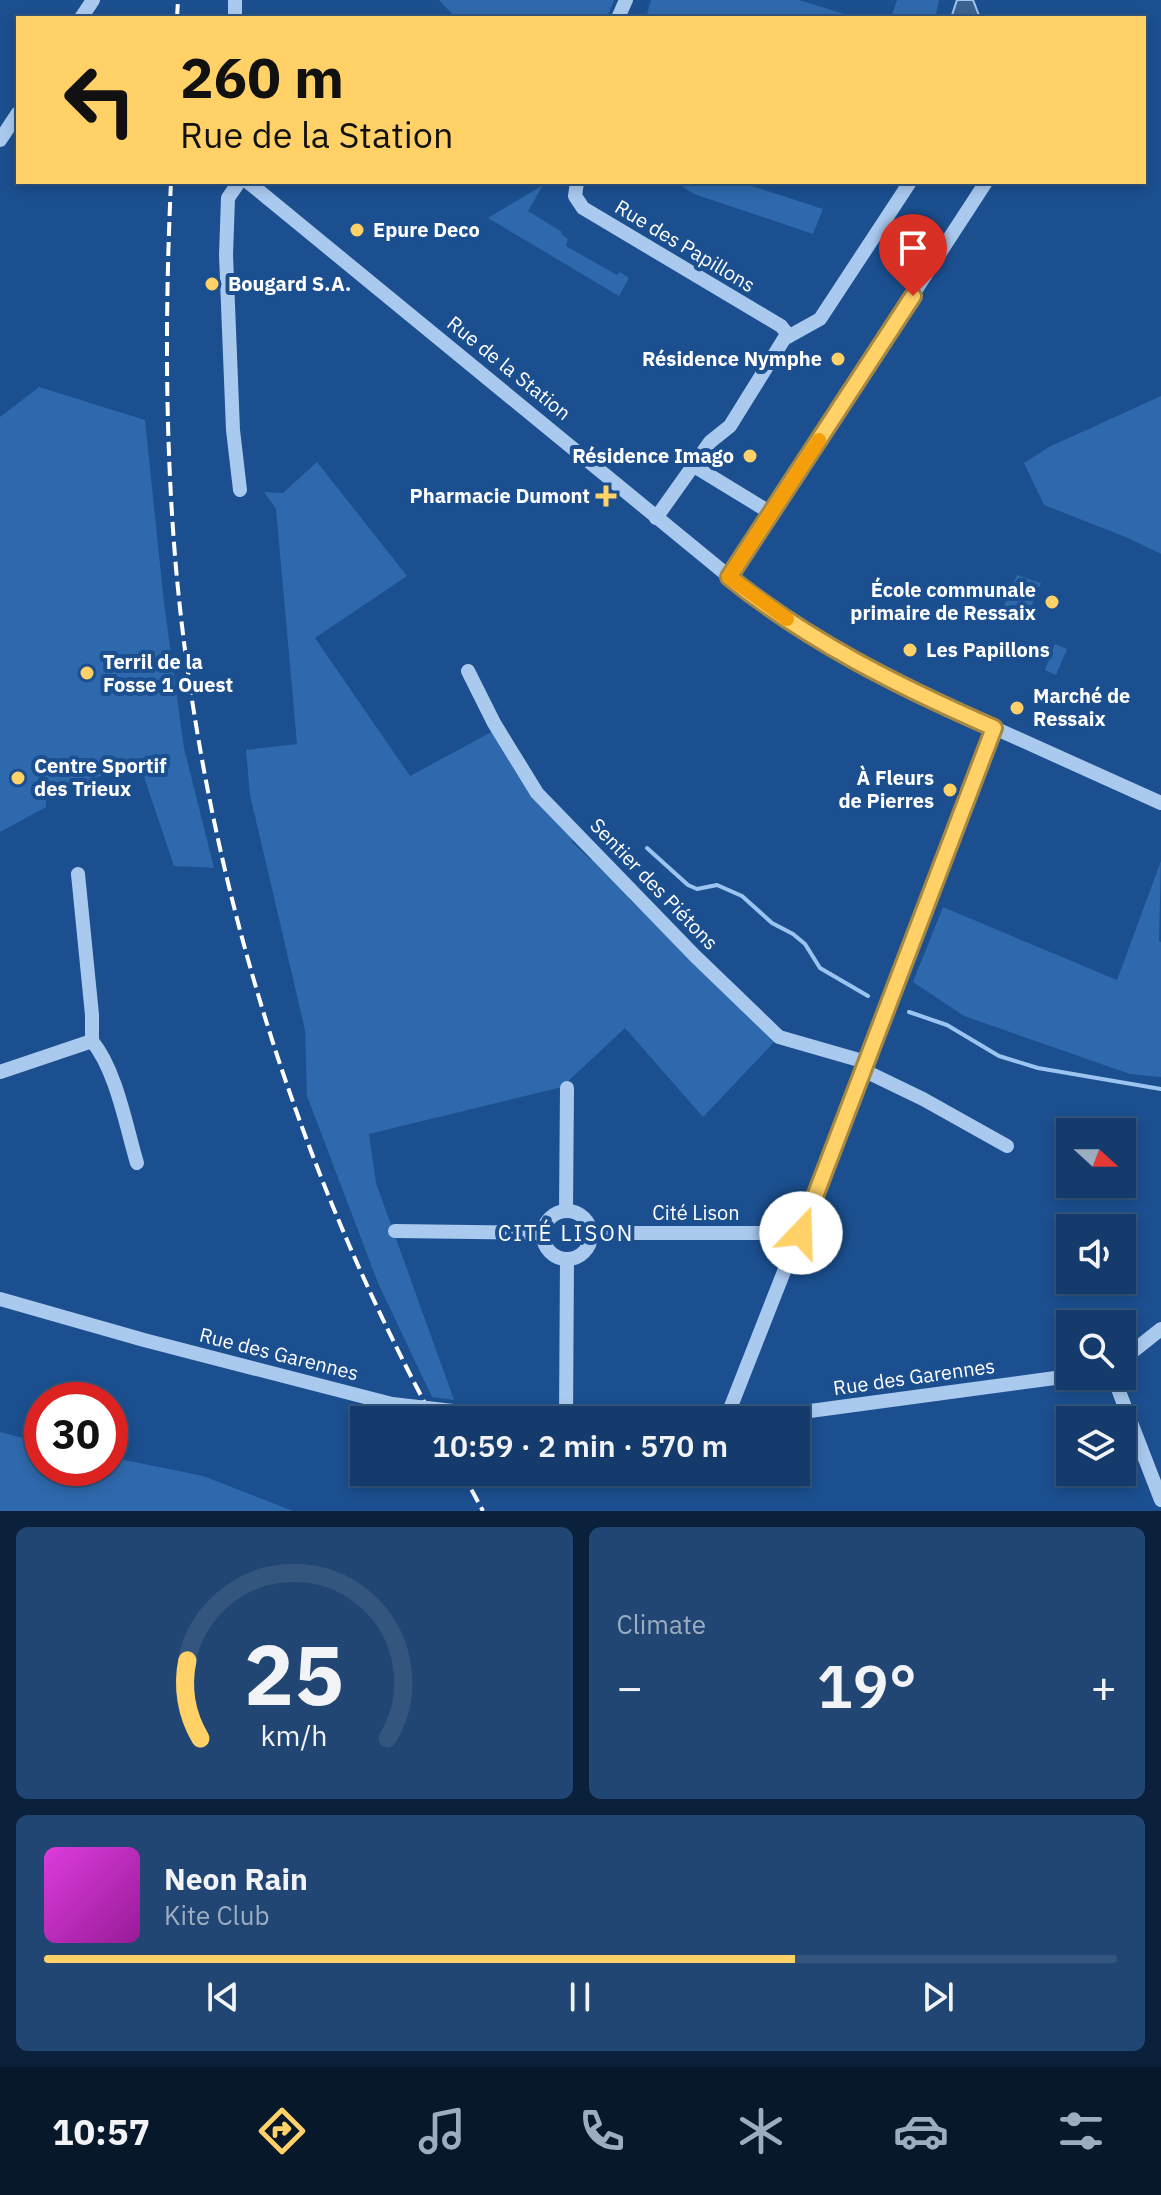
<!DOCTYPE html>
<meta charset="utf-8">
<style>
:root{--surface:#143b6b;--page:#214673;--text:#f1f3f6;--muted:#9dadc1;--line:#33557e;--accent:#ffd166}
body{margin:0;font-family:"IBM Plex Sans",sans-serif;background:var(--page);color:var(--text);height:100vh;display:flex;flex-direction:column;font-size:30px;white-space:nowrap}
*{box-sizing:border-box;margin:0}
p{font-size:26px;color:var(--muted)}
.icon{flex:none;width:44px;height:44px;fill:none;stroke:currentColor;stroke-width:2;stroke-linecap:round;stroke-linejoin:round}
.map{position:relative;height:1511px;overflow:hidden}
.side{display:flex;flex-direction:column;gap:16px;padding:16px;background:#0b203b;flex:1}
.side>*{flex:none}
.top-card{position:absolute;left:16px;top:16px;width:1130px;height:168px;border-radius:0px;box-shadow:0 4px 12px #0003,0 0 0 2px var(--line);background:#ffd166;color:#111;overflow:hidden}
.needle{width:52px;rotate:111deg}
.tools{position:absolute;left:1056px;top:1118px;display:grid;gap:16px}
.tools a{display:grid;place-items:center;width:80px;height:80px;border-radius:0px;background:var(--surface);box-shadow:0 4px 12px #0003,0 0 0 2px var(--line);font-size:40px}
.speed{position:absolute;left:24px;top:1382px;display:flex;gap:16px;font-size:40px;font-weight:700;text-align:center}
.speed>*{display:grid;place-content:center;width:104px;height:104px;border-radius:50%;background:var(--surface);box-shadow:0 4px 12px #0003,0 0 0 2px var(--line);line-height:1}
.speed .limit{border:12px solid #d22;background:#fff;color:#111}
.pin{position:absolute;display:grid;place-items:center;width:68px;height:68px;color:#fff;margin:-82px -34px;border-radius:50% 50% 50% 0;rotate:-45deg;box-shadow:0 0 8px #0007}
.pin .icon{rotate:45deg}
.me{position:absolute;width:88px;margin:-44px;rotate:21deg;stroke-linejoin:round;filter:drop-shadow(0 0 6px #0008)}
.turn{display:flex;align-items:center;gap:28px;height:168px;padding:0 32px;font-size:36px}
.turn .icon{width:104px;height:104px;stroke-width:2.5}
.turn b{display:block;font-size:56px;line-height:68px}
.big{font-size:60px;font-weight:600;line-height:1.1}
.side .card{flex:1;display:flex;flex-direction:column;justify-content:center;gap:12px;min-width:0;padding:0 28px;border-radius:12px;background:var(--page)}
.side .dial{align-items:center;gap:0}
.dial svg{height:208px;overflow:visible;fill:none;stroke:var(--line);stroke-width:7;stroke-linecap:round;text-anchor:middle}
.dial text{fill:var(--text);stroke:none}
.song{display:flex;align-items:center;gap:24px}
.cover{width:96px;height:96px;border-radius:12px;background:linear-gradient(135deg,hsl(300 70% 55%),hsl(300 70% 35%))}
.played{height:8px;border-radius:4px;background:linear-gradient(90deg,var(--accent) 70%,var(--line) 70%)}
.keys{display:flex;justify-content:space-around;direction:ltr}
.heat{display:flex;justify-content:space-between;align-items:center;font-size:44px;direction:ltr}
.side .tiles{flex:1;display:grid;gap:16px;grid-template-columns:1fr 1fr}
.card:last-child{grid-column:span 2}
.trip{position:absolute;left:350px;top:1406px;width:460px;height:80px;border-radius:0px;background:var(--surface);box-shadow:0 4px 12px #0003,0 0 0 2px var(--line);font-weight:600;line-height:80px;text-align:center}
.menu{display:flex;height:128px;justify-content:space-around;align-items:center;background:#08182b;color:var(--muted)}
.menu .icon{width:56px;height:56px}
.menu .on{color:var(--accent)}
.menu b{font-size:36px;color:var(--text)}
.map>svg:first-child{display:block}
.green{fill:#2e69ad}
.water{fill:#3c6290;stroke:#9cc4f0;stroke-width:2}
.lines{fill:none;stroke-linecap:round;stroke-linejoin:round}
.stream{stroke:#9cc4f0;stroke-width:4}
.minor{stroke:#a9c9ee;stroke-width:14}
.rail{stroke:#fff;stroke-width:4;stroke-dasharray:14 6;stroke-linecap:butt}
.minor-bridge{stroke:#a9c9ee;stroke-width:14}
.route-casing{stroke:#a68842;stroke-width:20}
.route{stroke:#ffd166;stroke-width:14}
.slow{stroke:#f59e0b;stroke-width:14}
.poi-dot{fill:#ffd166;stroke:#1b4f8f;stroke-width:3}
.labels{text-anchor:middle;stroke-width:8;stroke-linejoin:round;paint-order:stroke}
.poi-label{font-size:20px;font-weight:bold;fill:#fff;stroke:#1b4f8f;text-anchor:start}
.street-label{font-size:20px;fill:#fff;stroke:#1b4f8f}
.neighbourhood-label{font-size:22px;letter-spacing:2px;fill:#fff;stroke:#1b4f8f}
</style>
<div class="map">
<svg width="1161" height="1511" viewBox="0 0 1161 1511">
<rect width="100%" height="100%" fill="#1b4f8f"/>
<g class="green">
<path d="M439,0H614L607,18H456Z"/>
<path d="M651,0H799L857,18H646Z"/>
<path d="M897,0H939L935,18H891Z"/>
<path d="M683,182H740L823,209L813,234L694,194L683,187Z"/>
<path d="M543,185L528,211L562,232L561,234L568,239L566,246L617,275L620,272L629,278L619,296L488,218Z"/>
<path d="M39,387L145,420L164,603L184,748L214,868L174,866L138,759L46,800V807L0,832V417Z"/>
<path d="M1161,396V554L1128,538L1044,505L1024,463L1049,447Z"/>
<path d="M317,462L407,576L315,638L410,776L495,730L574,835L572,842L591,860L599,861L630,892L629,899L776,1040L703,1117L625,1028L562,1087L369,1134L376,1183L454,1400L432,1397L378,1283L307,1096L305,1030L250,795L246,750L297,744L276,509L264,492L283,493Z"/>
<path d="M1017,575L1041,583L1026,619L1002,610Z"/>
<path d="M1055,644L1067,649L1056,675L1045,670Z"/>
<path d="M1161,861L1159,941L1161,942V1077L1130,1074L964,1016L913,982L943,907L1117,980Z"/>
<path d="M0,1432L42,1443V1468H110V1457L203,1476L293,1511H0Z"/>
</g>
<path class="water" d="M957,0H973L980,18H951Z"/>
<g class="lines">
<g class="stream">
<path d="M647,848L688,885L697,889L717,885L742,896L772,923L793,934L805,944L820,968L868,996"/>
<path d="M909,1012L947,1025L999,1056L1038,1068L1161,1089"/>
</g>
<g class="minor">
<path d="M235,0V18"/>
<path d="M81,18L93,0"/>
<path d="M618,18L626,0"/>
<path d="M0,140L18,113"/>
<path d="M239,182L228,198L226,255L233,430L240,490"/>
<path d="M248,182L754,597L808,633L899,685L1161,803"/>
<path d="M577,182L575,196L583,208L781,326L789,336"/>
<path d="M694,466L771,513"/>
<path d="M656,518L710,442L730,426L784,339L820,319L910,182"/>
<path d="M729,577L986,182"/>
<path d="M468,671L494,723L537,793L695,956L779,1037L866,1062"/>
<path d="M92,1041C116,1070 126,1126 137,1163"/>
<path d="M863,1070L923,1099L1007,1146"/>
<path d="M0,1072L92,1041V1015L78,874"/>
<path d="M566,1211L567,1088"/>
<circle cx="567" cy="1235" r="24"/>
<path d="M395,1231L543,1233"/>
<path d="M591,1233H801"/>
<path d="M0,1299L144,1340L392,1404"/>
<path d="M1122,1360L1161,1329"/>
<path d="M1113,1376L1161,1500"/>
<path d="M462,1412L553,1420"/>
<path d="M726,1419L877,1035L994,728"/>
<path d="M566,1420L567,1259"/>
<path d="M716,1420L773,1416L1070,1376"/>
</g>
<g class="rail">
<path d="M177,18L178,0"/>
<path d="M171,182C165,311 165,440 176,568C203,866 292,1157 434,1420"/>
<path d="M462,1472L483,1511"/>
</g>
<path class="minor-bridge" d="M392,1404L462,1412"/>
</g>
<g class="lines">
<g class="route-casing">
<path id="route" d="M801,1233L994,728C900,687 808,641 729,577L913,296"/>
</g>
<use href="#route" class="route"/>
<path class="slow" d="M787,619L729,577L819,440"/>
</g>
<g class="poi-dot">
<circle cx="357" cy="230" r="8"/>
<circle cx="212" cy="284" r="8"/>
<circle cx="838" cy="359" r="8"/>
<circle cx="750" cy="456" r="8"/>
<path d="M602 484h8v8h8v8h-8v8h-8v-8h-8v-8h8z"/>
<circle cx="1052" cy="602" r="8"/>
<circle cx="910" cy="650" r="8"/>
<circle cx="87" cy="673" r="8"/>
<circle cx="1017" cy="708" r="8"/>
<circle cx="18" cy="778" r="8"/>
<circle cx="950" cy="790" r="8"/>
</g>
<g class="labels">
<g class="poi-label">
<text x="373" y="237">Epure Deco</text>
<text x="228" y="291">Bougard S.A.</text>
<text x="822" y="366" text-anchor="end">Résidence Nymphe</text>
<text x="734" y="463" text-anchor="end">Résidence Imago</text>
<text x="590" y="503" text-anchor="end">Pharmacie Dumont</text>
<text x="1036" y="597" text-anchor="end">École communale<tspan x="1036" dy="23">primaire de Ressaix</tspan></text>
<text x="926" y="657">Les Papillons</text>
<text x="103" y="669">Terril de la<tspan x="103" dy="23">Fosse 1 Ouest</tspan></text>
<text x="1033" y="703">Marché de<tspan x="1033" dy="23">Ressaix</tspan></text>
<text x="34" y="773">Centre Sportif<tspan x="34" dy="23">des Trieux</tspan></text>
<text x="934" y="785" text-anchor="end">À Fleurs<tspan x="934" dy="23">de Pierres</tspan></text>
</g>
<g class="street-label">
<text transform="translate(685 246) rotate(31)" y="7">Rue des Papillons</text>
<text transform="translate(509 368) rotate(39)" y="7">Rue de la Station</text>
<text transform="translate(654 884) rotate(46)" y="7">Sentier des Piétons</text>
<text x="696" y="1220">Cité Lison</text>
<text transform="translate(279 1354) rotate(14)" y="7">Rue des Garennes</text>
<text transform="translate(914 1377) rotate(-8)" y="7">Rue des Garennes</text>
</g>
<g class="neighbourhood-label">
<text x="566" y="1241">CITÉ LISON</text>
</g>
</g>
</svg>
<div class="tools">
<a><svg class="needle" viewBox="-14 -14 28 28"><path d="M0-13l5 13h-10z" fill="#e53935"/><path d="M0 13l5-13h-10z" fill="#9dadc1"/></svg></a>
<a><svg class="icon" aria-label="sound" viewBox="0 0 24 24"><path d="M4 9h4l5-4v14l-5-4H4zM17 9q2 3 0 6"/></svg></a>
<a><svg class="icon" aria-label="search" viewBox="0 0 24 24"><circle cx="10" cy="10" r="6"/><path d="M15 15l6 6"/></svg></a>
<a><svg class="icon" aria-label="layers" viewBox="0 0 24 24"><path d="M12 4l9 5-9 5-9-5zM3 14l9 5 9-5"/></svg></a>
</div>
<div class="speed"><div class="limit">30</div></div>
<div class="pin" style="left:913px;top:296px;background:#d93025"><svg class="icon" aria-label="arrive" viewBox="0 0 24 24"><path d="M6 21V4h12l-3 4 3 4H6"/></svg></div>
<svg class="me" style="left:801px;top:1233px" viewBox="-20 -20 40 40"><circle r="19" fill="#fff"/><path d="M0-13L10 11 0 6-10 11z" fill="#ffd166"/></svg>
<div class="trip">10:59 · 2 min · 570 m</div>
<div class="top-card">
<div class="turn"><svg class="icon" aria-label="left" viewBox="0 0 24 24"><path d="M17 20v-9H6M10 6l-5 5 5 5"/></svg><div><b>260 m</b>Rue de la Station</div></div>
</div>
</div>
<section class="side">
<div class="tiles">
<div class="card dial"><svg viewBox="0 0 100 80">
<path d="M14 69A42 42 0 1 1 86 69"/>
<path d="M14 69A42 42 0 0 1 9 39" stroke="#ffd166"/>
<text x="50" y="56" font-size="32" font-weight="700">25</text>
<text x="50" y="72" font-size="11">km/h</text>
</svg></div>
<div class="card"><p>Climate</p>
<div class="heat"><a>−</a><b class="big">19°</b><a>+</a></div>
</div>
<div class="card">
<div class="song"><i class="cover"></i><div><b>Neon Rain</b><p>Kite Club</p></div></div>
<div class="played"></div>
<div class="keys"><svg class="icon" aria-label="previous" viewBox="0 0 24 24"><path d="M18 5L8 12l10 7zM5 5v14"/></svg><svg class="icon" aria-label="pause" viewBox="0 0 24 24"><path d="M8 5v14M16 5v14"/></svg><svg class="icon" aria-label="next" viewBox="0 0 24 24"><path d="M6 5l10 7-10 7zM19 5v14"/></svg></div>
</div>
</div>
</section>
<nav class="menu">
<b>10:57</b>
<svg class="icon on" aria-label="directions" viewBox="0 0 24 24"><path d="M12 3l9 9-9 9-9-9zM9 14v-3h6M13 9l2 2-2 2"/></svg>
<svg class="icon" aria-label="music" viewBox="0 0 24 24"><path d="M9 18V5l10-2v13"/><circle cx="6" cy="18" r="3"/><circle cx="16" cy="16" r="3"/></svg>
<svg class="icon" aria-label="phone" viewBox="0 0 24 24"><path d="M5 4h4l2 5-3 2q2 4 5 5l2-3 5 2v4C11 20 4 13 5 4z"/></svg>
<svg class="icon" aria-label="climate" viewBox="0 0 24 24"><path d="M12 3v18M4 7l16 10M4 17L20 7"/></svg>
<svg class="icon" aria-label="car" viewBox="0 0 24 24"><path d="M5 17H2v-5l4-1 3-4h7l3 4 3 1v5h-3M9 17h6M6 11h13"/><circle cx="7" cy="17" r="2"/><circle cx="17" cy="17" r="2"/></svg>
<svg class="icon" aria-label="filters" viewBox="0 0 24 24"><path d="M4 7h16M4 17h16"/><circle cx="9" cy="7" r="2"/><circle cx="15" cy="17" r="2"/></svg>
</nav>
